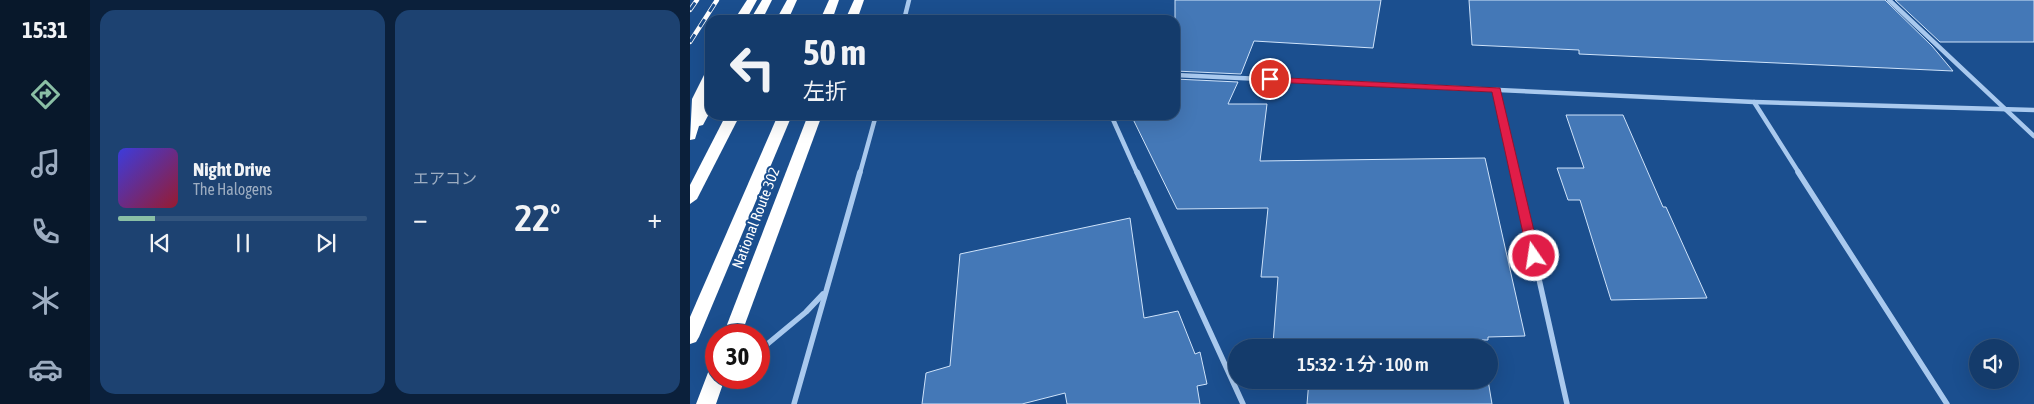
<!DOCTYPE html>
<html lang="ja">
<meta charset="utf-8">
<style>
:root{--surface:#143b6b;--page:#1d4271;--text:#f1f3f6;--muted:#9dadc1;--line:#33557e;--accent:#8abfa5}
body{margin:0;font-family:"Asap Condensed","Noto Sans JP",sans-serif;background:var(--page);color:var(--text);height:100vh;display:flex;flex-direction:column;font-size:19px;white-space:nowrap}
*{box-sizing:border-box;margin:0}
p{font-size:16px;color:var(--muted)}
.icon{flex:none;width:28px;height:28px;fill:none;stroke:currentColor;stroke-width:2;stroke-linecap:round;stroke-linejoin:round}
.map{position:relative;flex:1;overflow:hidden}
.details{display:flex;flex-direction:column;gap:10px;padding:10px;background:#0b203b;width:600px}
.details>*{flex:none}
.hud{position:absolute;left:15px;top:15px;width:475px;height:105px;border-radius:15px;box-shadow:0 5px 20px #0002,0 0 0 1px var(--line);background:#143b6b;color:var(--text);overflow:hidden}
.tools{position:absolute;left:1279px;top:339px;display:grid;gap:10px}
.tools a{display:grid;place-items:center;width:50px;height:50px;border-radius:50%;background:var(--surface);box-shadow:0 5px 20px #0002,0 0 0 1px var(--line);font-size:25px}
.speed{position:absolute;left:15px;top:324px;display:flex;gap:10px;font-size:25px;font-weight:700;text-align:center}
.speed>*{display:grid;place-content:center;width:65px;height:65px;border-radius:50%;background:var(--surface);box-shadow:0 5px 20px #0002,0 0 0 1px var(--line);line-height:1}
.speed .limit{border:8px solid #d22;background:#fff;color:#111}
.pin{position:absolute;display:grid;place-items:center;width:42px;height:42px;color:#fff;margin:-21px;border:2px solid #fff;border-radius:50%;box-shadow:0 1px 5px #0007}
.me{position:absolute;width:55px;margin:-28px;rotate:347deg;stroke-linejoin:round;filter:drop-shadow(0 0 4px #0008)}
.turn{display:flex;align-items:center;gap:18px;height:105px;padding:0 15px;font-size:22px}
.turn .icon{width:65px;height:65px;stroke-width:2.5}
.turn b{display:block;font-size:35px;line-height:42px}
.big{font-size:38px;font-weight:600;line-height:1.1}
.details .tile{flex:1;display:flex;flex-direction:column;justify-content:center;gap:8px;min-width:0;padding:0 18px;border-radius:15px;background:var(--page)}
.song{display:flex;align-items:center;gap:15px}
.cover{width:60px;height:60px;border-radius:8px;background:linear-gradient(135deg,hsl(240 70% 55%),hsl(350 70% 35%))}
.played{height:5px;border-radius:2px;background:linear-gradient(90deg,var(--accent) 15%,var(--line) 15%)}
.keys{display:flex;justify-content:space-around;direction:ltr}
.heat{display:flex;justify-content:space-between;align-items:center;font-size:28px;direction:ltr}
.details .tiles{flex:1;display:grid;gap:10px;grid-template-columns:repeat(2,1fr)}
.trip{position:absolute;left:538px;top:339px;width:270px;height:50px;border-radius:25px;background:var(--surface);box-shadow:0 5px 20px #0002,0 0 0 1px var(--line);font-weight:600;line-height:50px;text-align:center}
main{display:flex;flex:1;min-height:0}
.menu{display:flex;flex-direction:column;width:90px;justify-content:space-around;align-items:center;background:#08182b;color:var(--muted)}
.menu .icon{width:35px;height:35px}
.menu .on{color:var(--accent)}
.menu b{font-size:22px;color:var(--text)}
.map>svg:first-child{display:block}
.building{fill:#4478b7;stroke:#cfe3fa}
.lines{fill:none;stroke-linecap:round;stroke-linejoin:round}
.street-far1{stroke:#a9c9ee;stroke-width:4.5}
.street{stroke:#a9c9ee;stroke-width:5.5}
.highway{fill:#fff;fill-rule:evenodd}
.rail-casing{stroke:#fff;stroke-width:4.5}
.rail{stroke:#1b4f8f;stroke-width:3;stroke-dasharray:9;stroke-linecap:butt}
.route{fill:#e11d48;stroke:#92132f}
.labels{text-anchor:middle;stroke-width:4;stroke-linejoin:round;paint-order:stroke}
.street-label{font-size:15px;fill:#fff;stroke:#1b4f8f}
</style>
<main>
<nav class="menu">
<b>15:31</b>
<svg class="icon on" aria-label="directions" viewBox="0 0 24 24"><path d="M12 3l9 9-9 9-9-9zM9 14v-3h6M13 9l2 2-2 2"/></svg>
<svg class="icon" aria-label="music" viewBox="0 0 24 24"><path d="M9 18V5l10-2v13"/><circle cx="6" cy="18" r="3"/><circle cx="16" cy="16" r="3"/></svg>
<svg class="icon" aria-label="phone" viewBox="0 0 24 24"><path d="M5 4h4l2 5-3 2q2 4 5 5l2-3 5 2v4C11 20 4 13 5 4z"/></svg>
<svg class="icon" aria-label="climate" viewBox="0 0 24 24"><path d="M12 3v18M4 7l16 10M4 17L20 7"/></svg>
<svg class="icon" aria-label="car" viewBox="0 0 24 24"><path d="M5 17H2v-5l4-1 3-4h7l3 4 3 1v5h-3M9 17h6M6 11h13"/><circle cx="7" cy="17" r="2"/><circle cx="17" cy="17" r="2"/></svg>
</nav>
<section class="details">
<div class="tiles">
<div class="tile">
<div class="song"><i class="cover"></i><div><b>Night Drive</b><p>The Halogens</p></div></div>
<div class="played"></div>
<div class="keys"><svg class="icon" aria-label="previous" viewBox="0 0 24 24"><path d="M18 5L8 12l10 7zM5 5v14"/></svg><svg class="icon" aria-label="pause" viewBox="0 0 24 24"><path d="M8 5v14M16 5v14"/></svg><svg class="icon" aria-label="next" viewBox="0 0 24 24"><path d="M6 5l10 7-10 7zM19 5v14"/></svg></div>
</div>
<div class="tile"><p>エアコン</p>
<div class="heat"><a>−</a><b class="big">22°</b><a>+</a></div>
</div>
</div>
</section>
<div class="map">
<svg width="1344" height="404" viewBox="0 0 1344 404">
<rect width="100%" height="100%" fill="#1b4f8f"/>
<g class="building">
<path d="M485,0H691L683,48L564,41L551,74L485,71Z"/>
<path d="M779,0H1195L1242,46L1263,71L889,54V50L782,45Z"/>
<path d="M1205,0H1344V42H1250Z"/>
<path d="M485,79L548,82L538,104H577L570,161L795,158L835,336L798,337V340H792L793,348H621V343L583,344L588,277H571L578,208L487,209L441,115H485Z"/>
<path d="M876,115H933L973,207H976L1017,298L921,300L890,200H878L867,168H894Z"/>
<path d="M440,218L454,318L488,311L505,354L510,352L517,384L507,386L510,404H377L375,393L332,404H232L236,373L260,366L270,254Z"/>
<path d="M619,380H798L802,404H617Z"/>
</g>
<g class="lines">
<g class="street-far1">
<path d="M1199,0L1344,136"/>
<path d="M214,20L219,0"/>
<path d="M485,75L1064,102L1344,110"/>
<path d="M807,90L825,173"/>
<path d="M1064,102L1109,173"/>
<path d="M421,115L447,173"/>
<path d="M170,173L186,115"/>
</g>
<g class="street">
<path d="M447,172L553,404"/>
<path d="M825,172L877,404"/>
<path d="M1108,172L1257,404"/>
<path d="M69,351L116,312L133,294"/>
<path d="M104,404L170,172"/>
</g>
<g class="highway">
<path d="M57,0H67L56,20H44Z"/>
<path d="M72,0H82L72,20H60Z"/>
<path d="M97,0H107L98,20H86Z"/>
<path d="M139,0H149L142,20H130Z"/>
<path d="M164,0H174L167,20H155Z"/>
<path d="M20,71V88L14,100L20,97V112L13,125L9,126L5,139L0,140L2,99L14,75Z"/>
<path d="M36,115H50L7,199L0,204V185Z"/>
<path d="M88,115H102L9,337L6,342L0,344V317Z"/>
<path d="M118,115H132L51,335H33Z"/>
<path d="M26,368V378H35L26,404H6L19,370Z"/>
</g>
<g class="rail-casing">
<g id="rail">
<path d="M0,10L7,0"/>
<path d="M0,42L27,0"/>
</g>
</g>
<use href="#rail" class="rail"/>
</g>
<path class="route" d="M576,77L810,88L850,256L848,259H840L838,256L802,92L580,82L576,81Z"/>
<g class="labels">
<g class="street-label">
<text transform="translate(66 218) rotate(-69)" y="5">National Route 302</text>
</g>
</g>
</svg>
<div class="tools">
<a><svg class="icon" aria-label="sound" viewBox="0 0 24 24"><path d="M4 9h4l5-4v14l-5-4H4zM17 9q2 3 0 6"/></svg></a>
</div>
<div class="speed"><div class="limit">30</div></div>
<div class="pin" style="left:580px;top:79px;background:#d93025"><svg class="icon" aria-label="arrive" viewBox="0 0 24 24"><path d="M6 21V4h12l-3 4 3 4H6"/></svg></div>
<svg class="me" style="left:844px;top:256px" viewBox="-20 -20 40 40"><circle r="17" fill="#e11d48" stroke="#fff" stroke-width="3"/><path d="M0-11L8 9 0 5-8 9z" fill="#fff"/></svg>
<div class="trip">15:32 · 1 分 · 100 m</div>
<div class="hud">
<div class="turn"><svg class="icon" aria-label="left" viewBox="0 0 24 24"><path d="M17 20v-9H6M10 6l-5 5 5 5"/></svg><div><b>50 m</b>左折</div></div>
</div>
</div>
</main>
